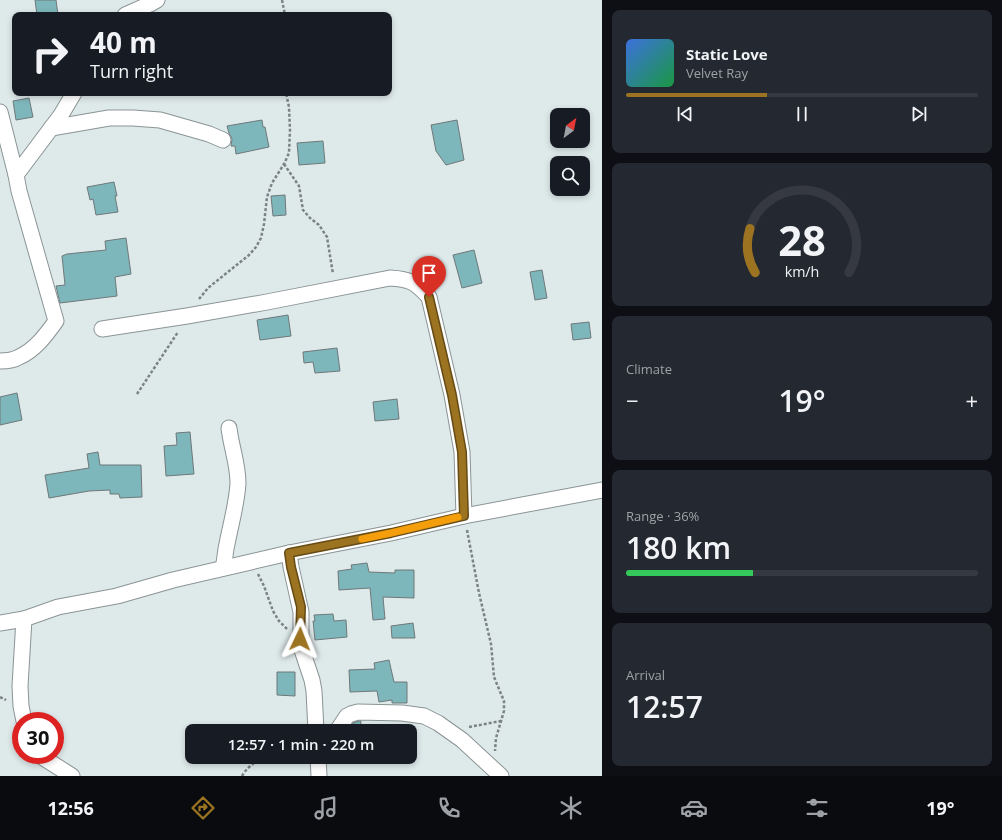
<!DOCTYPE html>
<meta charset="utf-8">
<style>
:root{--surface:#171b24;--page:#242831;--text:#f1f3f6;--muted:#9ea1a6;--line:#363941;--accent:#9c7421}
body{margin:0;font-family:"Open Sans",sans-serif;background:var(--page);color:var(--text);height:100vh;display:flex;flex-direction:column;font-size:15px;white-space:nowrap}
*{box-sizing:border-box;margin:0}
p{font-size:13px;color:var(--muted)}
.icon{flex:none;width:22px;height:22px;fill:none;stroke:currentColor;stroke-width:2;stroke-linecap:round;stroke-linejoin:round}
.map{position:relative;flex:1;overflow:hidden}
.panel{display:flex;flex-direction:column;gap:10px;padding:10px;background:#0d0f14;width:400px}
.panel>*{flex:none}
.top-card{position:absolute;left:12px;top:12px;width:380px;height:84px;border-radius:8px;box-shadow:0 2px 6px #0003;background:#171b24;color:var(--text);overflow:hidden}
.needle{width:26px;rotate:32deg}
.tools{position:absolute;left:550px;top:108px;display:grid;gap:8px}
.tools a{display:grid;place-items:center;width:40px;height:40px;border-radius:8px;background:var(--surface);box-shadow:0 2px 6px #0003;font-size:20px}
.speed{position:absolute;left:12px;top:712px;display:flex;gap:8px;font-size:20px;font-weight:700;text-align:center}
.speed>*{display:grid;place-content:center;width:52px;height:52px;border-radius:50%;background:var(--surface);box-shadow:0 2px 6px #0003;line-height:1}
.speed .limit{border:6px solid #d22;background:#fff;color:#111}
.pin{position:absolute;display:grid;place-items:center;width:34px;height:34px;color:#fff;margin:-41px -17px;border-radius:50% 50% 50% 0;rotate:-45deg;box-shadow:0 0 4px #0007}
.pin .icon{rotate:45deg}
.me{position:absolute;width:44px;margin:-22px;rotate:2deg;stroke-linejoin:round;filter:drop-shadow(0 0 3px #0008)}
.turn{display:flex;align-items:center;gap:14px;height:84px;padding:0 12px;font-size:18px}
.turn .icon{width:52px;height:52px;stroke-width:2.5}
.turn b{display:block;font-size:28px;line-height:34px}
.big{font-size:30px;font-weight:600;line-height:1.1}
.panel .widget{flex:1;display:flex;flex-direction:column;justify-content:center;gap:6px;min-width:0;padding:0 14px;border-radius:8px;background:var(--page)}
.panel .dial{align-items:center;gap:0}
.dial svg{height:104px;overflow:visible;fill:none;stroke:var(--line);stroke-width:7;stroke-linecap:round;text-anchor:middle}
.dial text{fill:var(--text);stroke:none}
.song{display:flex;align-items:center;gap:12px}
.cover{width:48px;height:48px;border-radius:6px;background:linear-gradient(135deg,hsl(220 70% 55%),hsl(140 70% 35%))}
.played{height:4px;border-radius:2px;background:linear-gradient(90deg,var(--accent) 40%,var(--line) 40%)}
.keys{display:flex;justify-content:space-around;direction:ltr}
.heat{display:flex;justify-content:space-between;align-items:center;font-size:22px;direction:ltr}
.charge{height:6px;border-radius:3px;background:linear-gradient(90deg,#34c759 36%,var(--line) 0)}
.trip{position:absolute;left:185px;top:724px;width:232px;height:40px;border-radius:8px;background:var(--surface);box-shadow:0 2px 6px #0003;font-weight:600;line-height:40px;text-align:center}
.tab-bar{display:flex;height:64px;justify-content:space-around;align-items:center;background:#090b0e;color:var(--muted)}
.tab-bar .icon{width:28px;height:28px}
.tab-bar .active{color:var(--accent)}
.tab-bar b{font-size:18px;color:var(--text)}
main{display:flex;flex:1;min-height:0}
.map>svg:first-child{display:block}
.building{fill:#7db6bb;stroke:#6f7879}
.lines{fill:none;stroke-linecap:round;stroke-linejoin:round}
.minor-casing{stroke:#8b9495;stroke-width:17}
.path{stroke:#7b8384;stroke-width:2.5;stroke-dasharray:3 2;stroke-linecap:butt}
.minor{stroke:#fff;stroke-width:15}
.route-casing{stroke:#654b15;stroke-width:10}
.route{stroke:#9c7421;stroke-width:7}
.slow{stroke:#f59e0b;stroke-width:7}
</style>
<main>
<div class="map">
<svg width="602" height="776" viewBox="0 0 602 776">
<rect width="100%" height="100%" fill="#dee9ea"/>
<g class="building">
<path d="M35,0H56L58,15H37Z"/>
<path d="M29,98L33,117L16,120L13,101Z"/>
<path d="M262,120L263,127H265L269,147L236,154L235,146H231L232,139L229,133L227,126Z"/>
<path d="M457,120L464,160L446,165L436,151L431,125Z"/>
<path d="M323,141L325,163L299,165L297,143Z"/>
<path d="M114,182L117,196H115L118,212L96,215L93,199L90,200L87,187Z"/>
<path d="M285,195L286,215L273,216L271,196Z"/>
<path d="M126,238L131,274L115,277L117,296L60,303L56,286L65,285L62,256L67,254L106,250L105,241Z"/>
<path d="M474,250L482,283L462,288L453,255Z"/>
<path d="M542,270L547,298L535,300L530,272Z"/>
<path d="M288,315L291,336L260,340L257,320Z"/>
<path d="M589,322L591,338L573,340L571,324Z"/>
<path d="M337,348L340,371L315,373L313,362L304,363L303,352Z"/>
<path d="M17,393L22,420L0,425V397Z"/>
<path d="M397,399L399,419L375,421L373,402Z"/>
<path d="M190,432L194,474L166,476L164,446L177,445L176,433Z"/>
<path d="M98,452L100,465H141L142,497L120,498L119,494H110V490L89,491L49,498L45,475L89,468L87,454Z"/>
<path d="M367,563L369,572L395,573V570H414V598L383,597L385,619L373,620L370,588L339,590L338,571L352,569L351,565Z"/>
<path d="M333,614L334,621L346,620L347,637L315,640L313,621H315L314,615Z"/>
<path d="M413,623L415,638H392L391,626Z"/>
<path d="M389,660L394,682H407V703H392V700L379,702L377,691L350,692L349,670L375,669L374,663Z"/>
<path d="M277,672H295V696L277,695Z"/>
<path d="M359,721H361L360,731H348L353,723Z"/>
</g>
<g class="lines">
<g class="minor-casing">
<g id="minor">
<path d="M125,15L150,4L157,0"/>
<path d="M0,112L16,175L19,191L56,321C46,335 35,350 19,357C14,360 6,361 0,361"/>
<path d="M51,128L109,118H133L160,120L209,134L223,140"/>
<path d="M16,175L61,115L74,93"/>
<path d="M102,329L187,316L267,302L390,278C410,279 415,282 429,297L452,395L462,452L464,516"/>
<path d="M289,553L291,567L301,612V647L312,680L314,691L316,731"/>
<path d="M223,568C225,560 225,552 227,544C231,523 237,503 238,483C238,464 231,446 229,428"/>
<path d="M0,623L24,619"/>
<path d="M24,721L21,706L20,686L24,619L58,607L117,596L173,580L289,553L391,533L464,516L602,490"/>
<path d="M337,731L347,716L351,714L358,712L402,713L424,716L438,723L462,740L501,776"/>
<path d="M39,755L72,776"/>
<path d="M318,757L319,776"/>
</g>
</g>
<g class="path">
<path d="M282,0L285,15"/>
<path d="M284,164L299,186L303,210L310,218L319,225L327,237L333,274"/>
<path d="M199,299L208,288L249,255L256,247L261,238L264,224L267,197L272,183L284,164L289,153L290,130L289,107L286,93"/>
<path d="M137,394L178,332"/>
<path d="M467,530L479,593L491,644L494,677L504,701V711L496,738L495,751"/>
<path d="M258,574L264,586L273,611L279,621L287,629"/>
<path d="M0,697L6,700"/>
<path d="M469,727L501,721"/>
<path d="M242,776C247,767 256,761 265,757"/>
</g>
<use href="#minor" class="minor"/>
</g>
<g class="lines">
<g class="route-casing">
<path id="route" d="M300,639L301,607L291,567L289,553L391,533L464,516L462,452L452,395L429,297"/>
</g>
<use href="#route" class="route"/>
<path class="slow" d="M362,539L391,533L458,517"/>
</g>
</svg>
<div class="tools">
<a><svg class="needle" viewBox="-14 -14 28 28"><path d="M0-13l5 13h-10z" fill="#e53935"/><path d="M0 13l5-13h-10z" fill="#9ea1a6"/></svg></a>
<a><svg class="icon" aria-label="search" viewBox="0 0 24 24"><circle cx="10" cy="10" r="6"/><path d="M15 15l6 6"/></svg></a>
</div>
<div class="speed"><div class="limit">30</div></div>
<div class="pin" style="left:429px;top:297px;background:#d93025"><svg class="icon" aria-label="arrive" viewBox="0 0 24 24"><path d="M6 21V4h12l-3 4 3 4H6"/></svg></div>
<svg class="me" style="left:300px;top:639px" viewBox="-20 -20 40 40"><path d="M0-17L14 15 0 8-14 15z" fill="#9c7421" stroke="#fff" stroke-width="4"/></svg>
<div class="trip">12:57 · 1 min · 220 m</div>
<div class="top-card">
<div class="turn"><svg class="icon" aria-label="right" viewBox="0 0 24 24"><path d="M7 20v-9h11M14 6l5 5-5 5"/></svg><div><b>40 m</b>Turn right</div></div>
</div>
</div>
<section class="panel">
<div class="widget">
<div class="song"><i class="cover"></i><div><b>Static Love</b><p>Velvet Ray</p></div></div>
<div class="played"></div>
<div class="keys"><svg class="icon" aria-label="previous" viewBox="0 0 24 24"><path d="M18 5L8 12l10 7zM5 5v14"/></svg><svg class="icon" aria-label="pause" viewBox="0 0 24 24"><path d="M8 5v14M16 5v14"/></svg><svg class="icon" aria-label="next" viewBox="0 0 24 24"><path d="M6 5l10 7-10 7zM19 5v14"/></svg></div>
</div>
<div class="widget dial"><svg viewBox="0 0 100 80">
<path d="M14 69A42 42 0 1 1 86 69"/>
<path d="M14 69A42 42 0 0 1 10 35" stroke="#9c7421"/>
<text x="50" y="56" font-size="32" font-weight="700">28</text>
<text x="50" y="72" font-size="11">km/h</text>
</svg></div>
<div class="widget"><p>Climate</p>
<div class="heat"><a>−</a><b class="big">19°</b><a>+</a></div>
</div>
<div class="widget"><p>Range · 36%</p><b class="big">180 km</b><div class="charge"></div></div>
<div class="widget"><p>Arrival</p><b class="big">12:57</b></div>
</section>
</main>
<nav class="tab-bar">
<b>12:56</b>
<svg class="icon active" aria-label="directions" viewBox="0 0 24 24"><path d="M12 3l9 9-9 9-9-9zM9 14v-3h6M13 9l2 2-2 2"/></svg>
<svg class="icon" aria-label="music" viewBox="0 0 24 24"><path d="M9 18V5l10-2v13"/><circle cx="6" cy="18" r="3"/><circle cx="16" cy="16" r="3"/></svg>
<svg class="icon" aria-label="phone" viewBox="0 0 24 24"><path d="M5 4h4l2 5-3 2q2 4 5 5l2-3 5 2v4C11 20 4 13 5 4z"/></svg>
<svg class="icon" aria-label="climate" viewBox="0 0 24 24"><path d="M12 3v18M4 7l16 10M4 17L20 7"/></svg>
<svg class="icon" aria-label="car" viewBox="0 0 24 24"><path d="M5 17H2v-5l4-1 3-4h7l3 4 3 1v5h-3M9 17h6M6 11h13"/><circle cx="7" cy="17" r="2"/><circle cx="17" cy="17" r="2"/></svg>
<svg class="icon" aria-label="filters" viewBox="0 0 24 24"><path d="M4 7h16M4 17h16"/><circle cx="9" cy="7" r="2"/><circle cx="15" cy="17" r="2"/></svg>
<b>19°</b>
</nav>
